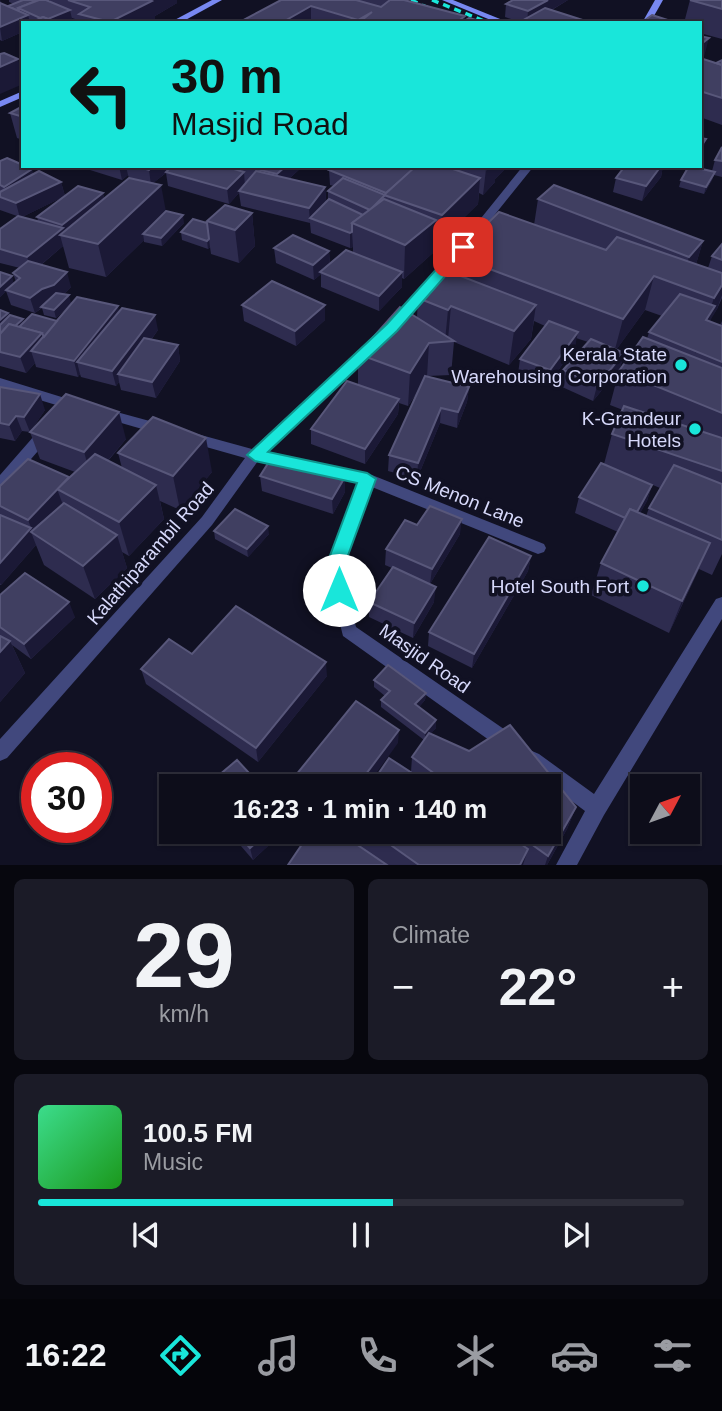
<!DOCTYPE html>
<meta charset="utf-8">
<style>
:root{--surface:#0d0d1a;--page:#1b1b27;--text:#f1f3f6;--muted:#9a9ca2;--line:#2d2d39;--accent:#19e6da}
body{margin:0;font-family:Arial,sans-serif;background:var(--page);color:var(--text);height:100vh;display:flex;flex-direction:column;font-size:26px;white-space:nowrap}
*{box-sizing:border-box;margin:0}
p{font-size:23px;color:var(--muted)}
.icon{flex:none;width:38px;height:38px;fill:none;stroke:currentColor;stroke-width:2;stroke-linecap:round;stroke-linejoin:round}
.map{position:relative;height:865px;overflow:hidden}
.panel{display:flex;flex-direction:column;gap:14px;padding:14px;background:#07070e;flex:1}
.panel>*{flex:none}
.top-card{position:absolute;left:21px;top:21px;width:681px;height:147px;border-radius:0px;box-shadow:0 2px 5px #0004,0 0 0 2px var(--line);background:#19e6da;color:#111;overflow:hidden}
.needle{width:46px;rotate:49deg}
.fabs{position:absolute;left:630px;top:774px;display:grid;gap:14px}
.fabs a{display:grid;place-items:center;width:70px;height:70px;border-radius:0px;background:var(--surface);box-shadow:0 2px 5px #0004,0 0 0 2px var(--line);font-size:35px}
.speed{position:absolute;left:21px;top:752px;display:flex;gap:14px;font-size:35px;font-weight:700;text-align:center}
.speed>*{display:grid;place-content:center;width:91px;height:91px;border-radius:50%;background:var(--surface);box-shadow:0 2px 5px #0004,0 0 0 2px var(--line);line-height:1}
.speed .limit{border:10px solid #d22;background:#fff;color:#111}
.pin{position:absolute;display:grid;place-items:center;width:60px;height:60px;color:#fff;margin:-30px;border-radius:14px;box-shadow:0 4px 10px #0006}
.me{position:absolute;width:77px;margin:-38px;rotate:0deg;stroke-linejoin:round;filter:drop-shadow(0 0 5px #0008)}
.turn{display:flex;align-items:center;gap:24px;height:147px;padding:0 35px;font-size:32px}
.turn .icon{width:91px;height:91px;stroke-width:2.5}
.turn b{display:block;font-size:49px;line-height:60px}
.big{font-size:52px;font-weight:800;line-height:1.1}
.panel .widget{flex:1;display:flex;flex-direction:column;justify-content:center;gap:10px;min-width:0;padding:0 24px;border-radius:10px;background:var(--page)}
.panel .dial{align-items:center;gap:0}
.dial b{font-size:91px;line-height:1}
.song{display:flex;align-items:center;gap:21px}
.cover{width:84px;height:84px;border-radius:10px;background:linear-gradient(135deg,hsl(150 70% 55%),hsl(120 70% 35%))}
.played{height:7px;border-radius:4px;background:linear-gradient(90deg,var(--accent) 55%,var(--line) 55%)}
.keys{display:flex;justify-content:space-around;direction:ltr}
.heat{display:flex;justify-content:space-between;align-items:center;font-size:38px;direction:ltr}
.panel .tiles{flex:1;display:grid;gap:14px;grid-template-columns:1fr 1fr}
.widget:last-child{grid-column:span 2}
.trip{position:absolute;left:159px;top:774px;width:402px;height:70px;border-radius:0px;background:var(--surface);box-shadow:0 2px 5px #0004,0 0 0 2px var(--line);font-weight:800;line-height:70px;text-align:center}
.tab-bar{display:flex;height:112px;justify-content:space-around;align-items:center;background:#05050a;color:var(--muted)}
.tab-bar .icon{width:49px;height:49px}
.tab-bar .selected{color:var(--accent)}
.tab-bar b{font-size:32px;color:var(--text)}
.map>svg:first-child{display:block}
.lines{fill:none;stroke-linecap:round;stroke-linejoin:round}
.street{fill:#41487d;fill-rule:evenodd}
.secondary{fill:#7888f1;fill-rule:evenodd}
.rail{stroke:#19e6da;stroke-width:3.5;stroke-dasharray:7 5;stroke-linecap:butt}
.wall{fill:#2e2c4f;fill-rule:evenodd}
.shaded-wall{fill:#1b1936}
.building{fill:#403f61;stroke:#58577a;stroke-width:2}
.route{fill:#19e6da;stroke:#10968e;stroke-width:2}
.poi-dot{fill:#19e6da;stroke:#111123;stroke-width:2.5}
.labels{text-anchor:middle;stroke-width:7;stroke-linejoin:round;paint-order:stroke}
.poi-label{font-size:19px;fill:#d7d9fb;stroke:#111123;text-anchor:end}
.street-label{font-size:19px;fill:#d7d9fb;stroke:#111123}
</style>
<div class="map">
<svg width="722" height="865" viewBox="0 0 722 865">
<rect width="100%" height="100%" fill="#111123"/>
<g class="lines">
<g class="street">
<path d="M523,166H534L452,268L398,328H390L388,325L390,322L444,264Z"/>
<path d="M372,342L378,346L377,349L267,452L372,475L544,544L546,548L544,552L538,554L372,487L342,569L356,627L517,738L519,744L517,750L510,753L503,750L343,636L326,569L358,483L258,461L212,525L7,758L0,761V739L202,517L245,458L185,441L183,437L185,433L190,432L252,449L367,343Z"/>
<path d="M0,378L81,403L83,406L76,411L0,388Z"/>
<path d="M102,408L168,426L170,430L163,435L97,416L95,413L97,410Z"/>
<path d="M46,427L51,428L53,432L51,436L5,489L0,491V475L41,428Z"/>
<path d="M722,597V619L604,815L577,865H556L585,811L525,766L523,760L525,754L532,751L539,754L594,794L716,599Z"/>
</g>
<g class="secondary">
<path d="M212,0H222L180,23H169Z"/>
<path d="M442,0H453L510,23H498Z"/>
<path d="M655,0H663L650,23H642Z"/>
<path d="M23,91V97L0,107V101Z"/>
</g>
<g class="rail">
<path d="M411,0L435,11"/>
<path d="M432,0L489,23"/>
</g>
</g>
<g class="wall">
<path d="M0,0L1,3L8,6L14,4L9,2V0H47L50,2V0H177V3L155,16V19L148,23H81V21L72,18L73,23H23V43L20,33L2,41L0,40Z"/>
<path d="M281,0H406L465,16L464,20L487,23H238Z"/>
<path d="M568,0L552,10L520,22L505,17L506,4Z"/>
<path d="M690,0H722V39L700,33V23H684Z"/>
<path d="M700,36L703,59L716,63L722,60V125L700,117Z"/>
<path d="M23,106V140L17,138L10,113Z"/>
<path d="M722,147V177L714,175L712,180L704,194L679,187L681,180L712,171L715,160Z"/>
<path d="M0,161L34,174L61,182L65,196L22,217L38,221L37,217L103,193L104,199L130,178H129L128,175L122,180L90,170L89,166H303L289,179L325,187L326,201L328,199V191L334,186L330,185L329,170L415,168L416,166H505L504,170L495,179V182L483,195L479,193L478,204L440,241L435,239L434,252L404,279L402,278V287L379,311L321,287V274L314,280L276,263L274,248L329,251L330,264L353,253V247L350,248L311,233L310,223L241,206L239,193L229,204L168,186L166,173L153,183L165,211L184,223L162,246L144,242V240L106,277L69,268L63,246L41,265L71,287L64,294L71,303L56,318L44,315L42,308L35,313L11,305L6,291L0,297V272L14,283L16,282L13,273L20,268L0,263V229L17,216L0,210Z"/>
<path d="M625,166H663L661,177L642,201L613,192L616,178Z"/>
<path d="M538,199L703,241L696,264L708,268L712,256L722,244V298L717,309L709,321L720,325L722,321V554L712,575L699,569L669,633L591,595L601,563L618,532L575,513L579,497L604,464L612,434L623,410L610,405L619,371L647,339L649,332L662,316L645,310L616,350L624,353L620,368L593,401L560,386L563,370L588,342L576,338L575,347L547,386L518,374L520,359L545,326L534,321L531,339L509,365L454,342L451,375L427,376L469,387L467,402L457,428L440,423L417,479L388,471L389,455L418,391L408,406L399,403L398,414L365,464L311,444V429L358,385V354L417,317L418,298L453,273L455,256L534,225ZM648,483L660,488L649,508L646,516L640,513L647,501L652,485Z"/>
<path d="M252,213L255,246L239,263L211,254L210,247L208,249L182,240L181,232L207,223V221Z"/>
<path d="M242,305H325V320L296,346L244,321Z"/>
<path d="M0,310L8,313L9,316L24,322L57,321L119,311L158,330L151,340L178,345L180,361L156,398L121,390L119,382L116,386L81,377L80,374L78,377L36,367L35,363L26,373L0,366Z"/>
<path d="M0,387L45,410L30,432L22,431L15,441L0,438Z"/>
<path d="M30,432L126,439L108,461L122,468L118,453L212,472L180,510L160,501L164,519L129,556L122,552L127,568L95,599L44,565L36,545L1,585H0V486L69,478L75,472L40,459Z"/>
<path d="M260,476L345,477V492L333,514L262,491Z"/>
<path d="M417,525L460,534L430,584L434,602L413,638L369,617V602L392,568L385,565L386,549Z"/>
<path d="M214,531L269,534L248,557L215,539Z"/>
<path d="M531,556L528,571L472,668L428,646L429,632Z"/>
<path d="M0,595L75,617L31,659L12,645L25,673L0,702Z"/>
<path d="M192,654L327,676L258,762L146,684L141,669Z"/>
<path d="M388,665L426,693L425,700L419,707L436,720V728L430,734L469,751L510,725L576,807L567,829L547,865H288L311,831H337L349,839V831H550V786H370L389,758L411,772L412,757L424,740L381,707V700L385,696L374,687V680Z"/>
<path d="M228,831H284L253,860Z"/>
</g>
<g class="shaded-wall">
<path d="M151,0H177V3L155,16V19L148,23H110Z"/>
<path d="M548,0H568L529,23H527L528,11Z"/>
<path d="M311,6V23H281Z"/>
<path d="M70,10L73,23H45V20Z"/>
<path d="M28,15L30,23H23V29L19,28L20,33L2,41L0,27Z"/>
<path d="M465,16L464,23H456Z"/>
<path d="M709,38L701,68L700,69V45Z"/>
<path d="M18,59L23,76V84L0,94V67Z"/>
<path d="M706,139L702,154L700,157L702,145Z"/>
<path d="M119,166H126L128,175L122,180Z"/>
<path d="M153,166H174L151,185L149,170Z"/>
<path d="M234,166H242V173L244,172L245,187L239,191V193L229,204L227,189L236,180Z"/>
<path d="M286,166H303L278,189L277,174Z"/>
<path d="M488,166H505L504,170L495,179V182L483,195L486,169Z"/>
<path d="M661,166H663L661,177L642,201L646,186Z"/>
<path d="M32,169L36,183L8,200L4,187Z"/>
<path d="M715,172L712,180L704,194L706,187Z"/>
<path d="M480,178L478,204L440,241L442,215Z"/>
<path d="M61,182L65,196L20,218L16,203Z"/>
<path d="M161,185L167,217L143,234L144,240L106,277L98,244Z"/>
<path d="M325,187L326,201L310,218V223L309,208Z"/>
<path d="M103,193L106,208L65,236L62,225Z"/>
<path d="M252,213L255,246L239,263L235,230Z"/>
<path d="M183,215L184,223L162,246L161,238Z"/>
<path d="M436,220L434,252L404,279L405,245Z"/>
<path d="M63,228L65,236L60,235L63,246L32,272L27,257Z"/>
<path d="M352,232L353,247L350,248V233Z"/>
<path d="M209,239L210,247L208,249L207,241Z"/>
<path d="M703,241L693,274L680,286L689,257Z"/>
<path d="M329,251L330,266L320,272L321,274L314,280L313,265Z"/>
<path d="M67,272L71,287L58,300L46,304L35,313L30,298Z"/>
<path d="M402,272V287L379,311V296Z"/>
<path d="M12,276L14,284L6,290V291L0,297V287Z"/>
<path d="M654,276L645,310L614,353L623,319Z"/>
<path d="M722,285V295L717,309L710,321L703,339L695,354L714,298Z"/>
<path d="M69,295L71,303L56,318L54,310Z"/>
<path d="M325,305V320L296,346L295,331Z"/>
<path d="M536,305L531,339L509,365L514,331Z"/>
<path d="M118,306L121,321L77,362L80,374L78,377L74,361Z"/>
<path d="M451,306L448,339L445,341L448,310Z"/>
<path d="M8,313L10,321L0,331V320Z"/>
<path d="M155,315L158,330L124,376L118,374L119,382L116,386L112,371Z"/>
<path d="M23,319L25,327L0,340Z"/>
<path d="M578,332L575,347L547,386L550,370Z"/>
<path d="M42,333L47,348L31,351L35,363L26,373L20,357Z"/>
<path d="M429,343L427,376L408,406L410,373Z"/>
<path d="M178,345L180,361L156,398L152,382Z"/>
<path d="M624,353L620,368L593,401L597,386Z"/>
<path d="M469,387L467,402L457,428L458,412Z"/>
<path d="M40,394L45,410L30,432L24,417Z"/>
<path d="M399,399L398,414L365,464V449Z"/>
<path d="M441,408L440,423L417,479L418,463Z"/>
<path d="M119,412L126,439L92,479L84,452Z"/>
<path d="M16,416L22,431L15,441L9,425Z"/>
<path d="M206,438L212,472L180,510L173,476Z"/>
<path d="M345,477V492L333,514L332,499Z"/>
<path d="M156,485L164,519L129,556L119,522Z"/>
<path d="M652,485L647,501L627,536L632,521Z"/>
<path d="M57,489L63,505L34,535L28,520Z"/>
<path d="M462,519L460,534L430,584L432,569Z"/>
<path d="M268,526L269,534L248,557L247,549Z"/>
<path d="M31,528L33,534L31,532L36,545L1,585L0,583V563Z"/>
<path d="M117,535L127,568L95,599L83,566Z"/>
<path d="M710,543L695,576L669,633L682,601Z"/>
<path d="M531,556L528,571L472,668L474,654Z"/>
<path d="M436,587L434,602L413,638L414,623Z"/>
<path d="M69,602L75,617L31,659L24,644Z"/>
<path d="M10,641L25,673L0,702V652Z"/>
<path d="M326,662L327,676L258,762L256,748Z"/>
<path d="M426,693L425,700L415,712V704Z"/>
<path d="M436,720V728L425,740V733Z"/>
<path d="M399,730L398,743L367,786H357Z"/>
<path d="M576,807L567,829L547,865H545L548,856Z"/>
<path d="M269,831H284L253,860L250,848Z"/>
<path d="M528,849L523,865H520Z"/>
</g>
<g class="building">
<path d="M23,0H38L18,8L19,10L18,11L8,6Z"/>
<path d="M39,0H46L70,10L48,19L43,17L40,18L18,8Z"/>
<path d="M68,0H150L152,1L110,22L79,14L90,7Z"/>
<path d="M281,0H356L381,7L390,0H404L465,16L456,23H373L362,20L372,12L358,20L311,6L281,23H238Z"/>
<path d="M513,0H548L528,11L506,4Z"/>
<path d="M690,0H722V9Z"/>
<path d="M0,3L28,15L0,27Z"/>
<path d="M545,8L592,23H518Z"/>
<path d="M652,15L677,23H644L645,20Z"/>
<path d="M43,17L58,23H30Z"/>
<path d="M469,18L487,23H461Z"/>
<path d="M700,36L709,38L700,45Z"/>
<path d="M4,53L18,59L0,67V54Z"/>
<path d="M700,58L722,65V98L700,91Z"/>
<path d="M722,60V65L716,63Z"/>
<path d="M23,106V117L10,113Z"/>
<path d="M700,138L706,139L702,145L700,144Z"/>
<path d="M722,147V161L715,160Z"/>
<path d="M7,158L23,165V166H26L32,169L4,187L0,185V161Z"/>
<path d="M135,166H153L149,170Z"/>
<path d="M172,166H224L244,172L227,189L166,172Z"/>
<path d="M244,166H286L277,174Z"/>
<path d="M335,166H411L415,168L386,193L329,170Z"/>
<path d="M416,166H444L480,178L442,215L384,195Z"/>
<path d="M477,166H488L486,169Z"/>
<path d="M625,166H661L646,186L616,178Z"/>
<path d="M689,166L715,172L706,187L681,180Z"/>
<path d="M39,171L61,182L16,203L0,197V192Z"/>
<path d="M256,171L325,187L309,208L239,191Z"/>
<path d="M129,178L161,185L98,244L60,235Z"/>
<path d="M343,178L385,195L370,210L328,191Z"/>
<path d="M554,185L703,241L689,257L538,199Z"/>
<path d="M78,186L103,193L62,225L37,217Z"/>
<path d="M329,199L363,215L352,223V232L350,233L310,218Z"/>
<path d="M384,199L436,220L405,245L352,223Z"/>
<path d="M225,205L252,213L235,230L207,221Z"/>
<path d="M166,211L183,215L161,238L143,234Z"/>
<path d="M499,212L606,250L617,237L722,273V285L714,298L654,276L623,319L455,256Z"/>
<path d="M18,216L63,228L27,257L0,249V229Z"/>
<path d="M193,219L207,223L209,239L207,241L181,232Z"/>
<path d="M293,235L329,251L313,265L274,248Z"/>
<path d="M722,244V260L712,256Z"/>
<path d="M346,250L402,272L379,296L320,272Z"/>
<path d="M28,261L67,272L54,285L42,289L30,298L6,290L20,278L13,273Z"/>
<path d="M445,270L536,305L514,331L451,306L448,310L418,298Z"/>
<path d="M0,272L12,276L0,287Z"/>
<path d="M272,281L325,305L295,331L242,305Z"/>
<path d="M56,293L69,295L54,310L41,307Z"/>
<path d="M680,294L715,306L706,320L722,326V362L649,332Z"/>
<path d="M77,297L118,306L74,361L31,351Z"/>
<path d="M400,307L454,341L429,343L410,373L358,354Z"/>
<path d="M122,308L155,315L112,371L77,362Z"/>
<path d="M0,310L8,313L0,320Z"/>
<path d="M32,314L57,321L44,337L42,333L19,327Z"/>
<path d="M10,315L23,319L15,326L9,324L0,334V325Z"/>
<path d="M549,321L578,332L550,370L520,359Z"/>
<path d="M9,324L42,333L20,357L0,352V334Z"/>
<path d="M643,337L722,368V413L619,371Z"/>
<path d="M144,338L178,345L152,382L118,374Z"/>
<path d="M591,339L624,353L597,386L563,370Z"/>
<path d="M425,376L469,387L458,412L441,408L418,463L389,455Z"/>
<path d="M347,381L399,399L365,449L311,429Z"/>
<path d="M0,387L40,394L24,417L16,416L9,425L0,423Z"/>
<path d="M66,394L119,412L84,452L30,432Z"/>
<path d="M624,406L722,438V471L612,434Z"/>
<path d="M153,417L206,438L173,476L118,453Z"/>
<path d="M95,454L156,485L119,522L57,489Z"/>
<path d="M274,454L345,477L332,499L260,476Z"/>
<path d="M28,459L69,477L28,520L0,506V486Z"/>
<path d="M601,463L652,485L637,512L630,509L625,518L579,497Z"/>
<path d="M674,465L722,484V540L649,508Z"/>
<path d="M64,503L117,535L83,566L31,532Z"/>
<path d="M430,506L462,519L432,569L386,549L405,520L417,525Z"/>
<path d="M235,509L268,526L247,549L214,531Z"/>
<path d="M630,509L710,543L682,601L601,563Z"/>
<path d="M0,515L31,528L0,563Z"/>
<path d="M489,537L531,556L474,654L429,632Z"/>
<path d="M393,567L436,587L414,623L369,602Z"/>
<path d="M25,573L69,602L24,644L0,627V595Z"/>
<path d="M236,606L326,662L256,748L141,669L169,639L192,654Z"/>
<path d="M0,636L10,641L0,652Z"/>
<path d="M388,665L426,693L415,704L436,720L425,733L381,700L390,691L374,680Z"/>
<path d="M356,701L399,730L357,786H287Z"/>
<path d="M510,725L576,807L548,856L513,831H550V786H451L412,757L429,733L469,751Z"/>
<path d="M389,758L432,786H370Z"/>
<path d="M237,760L261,786H206Z"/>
<path d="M235,831H269L250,848Z"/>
<path d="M311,831H337L387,865H288Z"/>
<path d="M371,831H502L528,849L520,865H419Z"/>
</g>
<path class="route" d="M463,243L468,244V250L397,331L268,452L367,473L376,479L343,569L348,590L345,595L339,598L332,595L325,569L357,483L255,461L247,455L387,324L459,244Z"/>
<g class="poi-dot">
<circle cx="681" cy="365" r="7"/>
<circle cx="695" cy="429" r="7"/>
<circle cx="643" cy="586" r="7"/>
</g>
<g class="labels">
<g class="poi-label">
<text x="667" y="361">Kerala State<tspan x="667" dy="22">Warehousing Corporation</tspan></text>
<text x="681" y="425">K-Grandeur<tspan x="681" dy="22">Hotels</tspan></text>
<text x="629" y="593">Hotel South Fort</text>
</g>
<g class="street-label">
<text transform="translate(460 496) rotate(22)" y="7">CS Menon Lane</text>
<text transform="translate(150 553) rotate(-49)" y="7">Kalathiparambil Road</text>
<text transform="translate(425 658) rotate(35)" y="7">Masjid Road</text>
</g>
</g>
</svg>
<div class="fabs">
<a><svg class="needle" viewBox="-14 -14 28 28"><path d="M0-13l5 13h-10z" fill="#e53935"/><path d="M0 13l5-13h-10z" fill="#9a9ca2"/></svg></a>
</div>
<div class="speed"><div class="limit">30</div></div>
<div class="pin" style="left:463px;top:247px;background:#d93025"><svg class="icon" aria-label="arrive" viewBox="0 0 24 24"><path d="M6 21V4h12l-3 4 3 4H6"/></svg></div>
<svg class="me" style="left:339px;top:590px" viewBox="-20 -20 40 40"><circle r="19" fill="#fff"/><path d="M0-13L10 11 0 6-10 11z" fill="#19e6da"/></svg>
<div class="trip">16:23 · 1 min · 140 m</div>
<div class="top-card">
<div class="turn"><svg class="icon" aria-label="left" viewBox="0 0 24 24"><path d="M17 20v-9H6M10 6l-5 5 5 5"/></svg><div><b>30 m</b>Masjid Road</div></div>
</div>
</div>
<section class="panel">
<div class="tiles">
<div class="widget dial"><b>29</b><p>km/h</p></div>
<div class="widget"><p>Climate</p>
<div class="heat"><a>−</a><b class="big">22°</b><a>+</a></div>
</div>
<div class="widget">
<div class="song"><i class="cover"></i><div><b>100.5 FM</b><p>Music</p></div></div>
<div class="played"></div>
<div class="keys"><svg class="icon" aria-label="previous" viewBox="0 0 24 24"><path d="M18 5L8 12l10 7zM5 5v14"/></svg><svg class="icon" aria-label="pause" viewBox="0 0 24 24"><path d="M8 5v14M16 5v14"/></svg><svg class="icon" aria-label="next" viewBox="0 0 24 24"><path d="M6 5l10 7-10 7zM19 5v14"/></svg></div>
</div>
</div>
</section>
<nav class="tab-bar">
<b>16:22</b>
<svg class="icon selected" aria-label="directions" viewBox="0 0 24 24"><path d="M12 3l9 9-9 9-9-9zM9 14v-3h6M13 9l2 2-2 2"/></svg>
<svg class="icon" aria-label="music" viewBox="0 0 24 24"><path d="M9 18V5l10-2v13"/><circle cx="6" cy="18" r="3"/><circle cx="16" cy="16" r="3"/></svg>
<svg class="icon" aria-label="phone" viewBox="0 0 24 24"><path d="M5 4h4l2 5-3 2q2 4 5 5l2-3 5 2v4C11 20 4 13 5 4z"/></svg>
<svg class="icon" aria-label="climate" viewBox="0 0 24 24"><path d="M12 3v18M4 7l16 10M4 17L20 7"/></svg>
<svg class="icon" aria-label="car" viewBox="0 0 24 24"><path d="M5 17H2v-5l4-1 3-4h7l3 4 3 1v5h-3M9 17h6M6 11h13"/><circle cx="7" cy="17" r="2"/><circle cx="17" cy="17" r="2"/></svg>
<svg class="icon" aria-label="filters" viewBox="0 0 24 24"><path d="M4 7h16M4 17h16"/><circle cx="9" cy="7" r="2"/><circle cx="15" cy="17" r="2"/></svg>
</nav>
